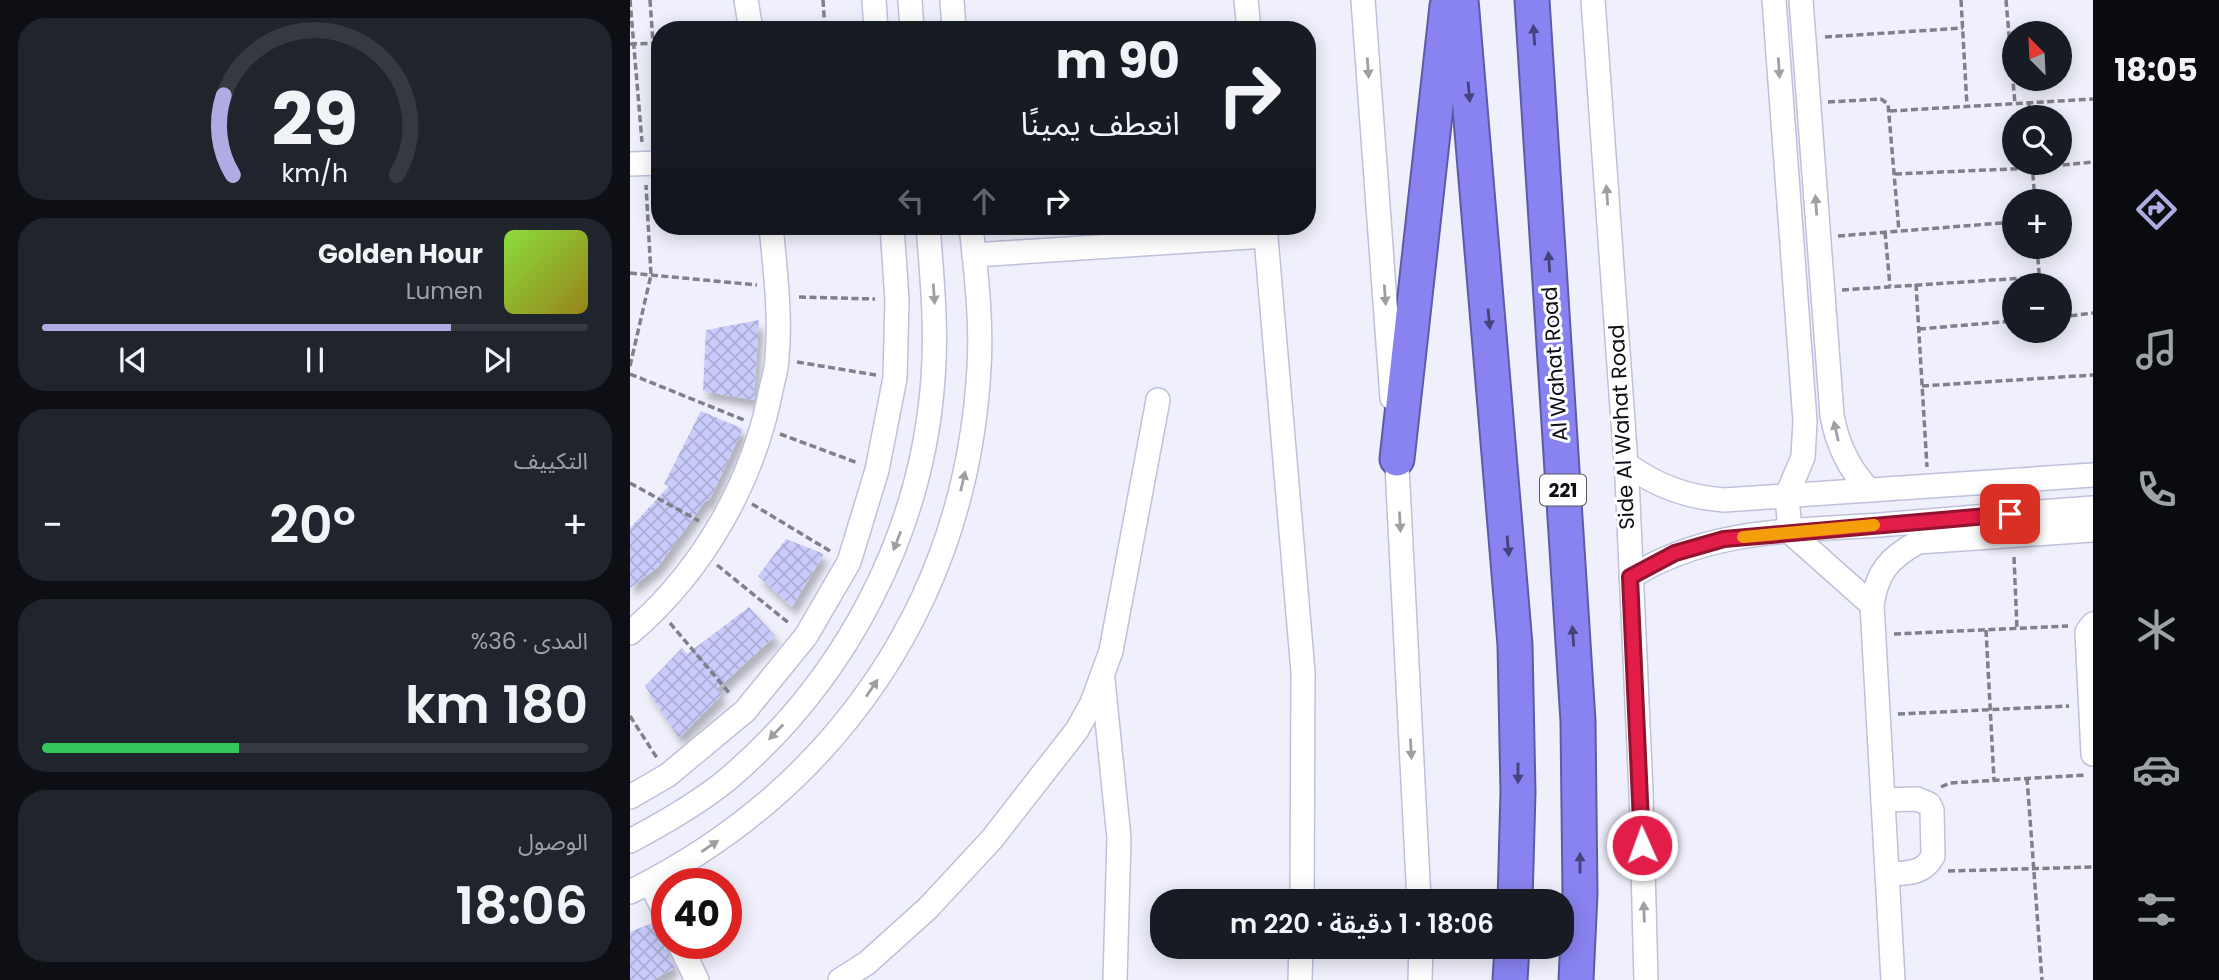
<!DOCTYPE html>
<html lang="ar">
<meta charset="utf-8">
<style>
:root{--surface:#171b24;--page:#20242c;--text:#f1f3f6;--muted:#9ea1a6;--line:#363941;--accent:#b0abe3}
body{margin:0;font-family:Poppins,"Noto Sans Arabic",sans-serif;background:var(--page);color:var(--text);direction:rtl;height:100vh;display:flex;flex-direction:column;font-size:26px;white-space:nowrap}
*{box-sizing:border-box;margin:0}
p{font-size:23px;color:var(--muted)}
.icon{flex:none;width:38px;height:38px;fill:none;stroke:currentColor;stroke-width:2;stroke-linecap:round;stroke-linejoin:round}
.map{position:relative;flex:1;overflow:hidden;direction:ltr}
.sheet{display:flex;flex-direction:column;gap:18px;padding:18px;background:#0d0f14;width:630px}
.sheet>*{flex:none}
.banner{position:absolute;left:21px;top:21px;width:665px;height:214px;border-radius:28px;box-shadow:0 4px 18px #0003;direction:rtl;background:#171b24;color:var(--text);overflow:hidden}
.needle{width:46px;rotate:336deg}
.buttons{position:absolute;left:1372px;top:21px;display:grid;gap:14px}
.buttons a{display:grid;place-items:center;width:70px;height:70px;border-radius:50%;background:var(--surface);box-shadow:0 4px 18px #0003;font-size:35px}
.speed{position:absolute;left:21px;top:868px;display:flex;gap:14px;font-size:35px;font-weight:700;text-align:center}
.speed>*{display:grid;place-content:center;width:91px;height:91px;border-radius:50%;background:var(--surface);box-shadow:0 4px 18px #0003;line-height:1}
.speed .limit{border:10px solid #d22;background:#fff;color:#111}
.pin{position:absolute;display:grid;place-items:center;width:60px;height:60px;color:#fff;margin:-30px;border-radius:14px;box-shadow:0 4px 10px #0006}
.me{position:absolute;width:77px;margin:-38px;rotate:358deg;stroke-linejoin:round;filter:drop-shadow(0 0 5px #0008)}
.turn{display:flex;align-items:center;gap:24px;height:147px;padding:0 21px;font-size:32px}
.turn .icon{width:91px;height:91px;stroke-width:2.5}
.turn b{display:block;font-size:49px;line-height:60px}
.lanes{display:flex;align-items:center;height:66px;padding:0 21px;background:#0003;justify-content:center;gap:35px;direction:ltr}
.lanes .off{opacity:.35}
.big{font-size:52px;font-weight:600;line-height:1.1}
.sheet .widget{flex:1;display:flex;flex-direction:column;justify-content:center;gap:10px;min-width:0;padding:0 24px;border-radius:28px;background:var(--page)}
.sheet .dial{align-items:center;gap:0}
.dial svg{height:182px;overflow:visible;fill:none;stroke:var(--line);stroke-width:7;stroke-linecap:round;text-anchor:middle}
.dial text{fill:var(--text);stroke:none}
.song{display:flex;align-items:center;gap:21px}
.cover{width:84px;height:84px;border-radius:10px;background:linear-gradient(135deg,hsl(90 70% 55%),hsl(50 70% 35%))}
.played{height:7px;border-radius:4px;background:linear-gradient(90deg,var(--accent) 75%,var(--line) 75%)}
.keys{display:flex;justify-content:space-around;direction:ltr}
.heat{display:flex;justify-content:space-between;align-items:center;font-size:38px;direction:ltr}
.charge{height:10px;border-radius:5px;background:linear-gradient(90deg,#34c759 36%,var(--line) 0)}
.trip{position:absolute;left:520px;top:889px;width:424px;height:70px;border-radius:28px;background:var(--surface);box-shadow:0 4px 18px #0003;font-weight:600;line-height:70px;text-align:center;direction:rtl}
main{display:flex;flex:1;min-height:0}
.tab-bar{display:flex;flex-direction:column;width:126px;justify-content:space-around;align-items:center;background:#090b0e;color:var(--muted)}
.tab-bar .icon{width:49px;height:49px}
.tab-bar .active{color:var(--accent)}
.tab-bar b{font-size:32px;color:var(--text)}
.map>svg:first-child{display:block}
.building{fill:url(#building-cross-hatch);filter:url(#shadow)}
.lines{fill:none;stroke-linecap:round;stroke-linejoin:round}
.minor-casing{stroke:#bfc0dc;stroke-width:26}
.highway-casing{stroke:#5e5aa5;stroke-width:37}
.path{stroke:#7f808a;stroke-width:3.5;stroke-dasharray:7 3.5;stroke-linecap:butt}
.minor{stroke:#fff;stroke-width:23}
.highway{stroke:#8983f2;stroke-width:33}
.oneway{fill:#45437a}
.oneway2{fill:#9e9fa2}
.route-casing{stroke:#92132f;stroke-width:18}
.route{stroke:#e11d48;stroke-width:12}
.slow{stroke:#f59e0b;stroke-width:12}
.labels{text-anchor:middle;stroke-width:6;stroke-linejoin:round;paint-order:stroke}
.shield{fill:#fff;stroke:#56565d;stroke-width:2}
.shield-label{font-size:19px;font-weight:bold;fill:#0d0e17}
.street-label{font-size:21px;fill:#0d0e17;stroke:#fff}
</style>
<main>
<nav class="tab-bar">
<b>18:05</b>
<svg class="icon active" aria-label="directions" viewBox="0 0 24 24"><path d="M12 3l9 9-9 9-9-9zM9 14v-3h6M13 9l2 2-2 2"/></svg>
<svg class="icon" aria-label="music" viewBox="0 0 24 24"><path d="M9 18V5l10-2v13"/><circle cx="6" cy="18" r="3"/><circle cx="16" cy="16" r="3"/></svg>
<svg class="icon" aria-label="phone" viewBox="0 0 24 24"><path d="M5 4h4l2 5-3 2q2 4 5 5l2-3 5 2v4C11 20 4 13 5 4z"/></svg>
<svg class="icon" aria-label="climate" viewBox="0 0 24 24"><path d="M12 3v18M4 7l16 10M4 17L20 7"/></svg>
<svg class="icon" aria-label="car" viewBox="0 0 24 24"><path d="M5 17H2v-5l4-1 3-4h7l3 4 3 1v5h-3M9 17h6M6 11h13"/><circle cx="7" cy="17" r="2"/><circle cx="17" cy="17" r="2"/></svg>
<svg class="icon" aria-label="filters" viewBox="0 0 24 24"><path d="M4 7h16M4 17h16"/><circle cx="9" cy="7" r="2"/><circle cx="15" cy="17" r="2"/></svg>
</nav>
<div class="map">
<svg width="1463" height="980" viewBox="0 0 1463 980">
<defs>
<pattern id="building-cross-hatch" width="8" height="8" patternUnits="userSpaceOnUse" patternTransform="scale(1.75)"><rect width="8" height="8" fill="#c9cbfb"/><path d="M0 0l8 8M0 8l8-8" fill="none" stroke="#abadd6"/></pattern>
<filter id="shadow"><feDropShadow dx="4.5" dy="8" stdDeviation="3.5" flood-color="#0004"/></filter>
</defs>
<rect width="100%" height="100%" fill="#f0f0fc"/>
<g class="building">
<path d="M129,320L124,400L73,391L76,330Z"/>
<path d="M71,411L113,429L79,501L76,500L28,567L0,588V528L39,486L34,484Z"/>
<path d="M156,539L194,554L162,607L128,576Z"/>
<path d="M119,607L145,636L87,689L92,695L49,738L15,686L52,648L57,654Z"/>
<path d="M24,922L30,929L37,931L36,948L45,968L23,980H0V932Z"/>
</g>
<g class="lines">
<g class="minor-casing">
<g id="minor">
<path d="M116,0L121,30"/>
<path d="M244,0L246,30"/>
<path d="M280,0L282,30"/>
<path d="M322,0L324,30"/>
<path d="M616,0L619,30"/>
<path d="M733,0L762,398"/>
<path d="M963,0L997,478L1011,792L1016,980"/>
<path d="M1144,0L1175,421L1173,457L1157,495L1160,532L1242,605"/>
<path d="M1171,0L1202,415C1207,444 1218,468 1239,490"/>
<path d="M0,164L30,163"/>
<path d="M635,226L673,672L672,901"/>
<path d="M344,255L636,236"/>
<path d="M766,446L789,901"/>
<path d="M996,464C1027,486 1056,497 1094,500L1463,475"/>
<path d="M1001,577C1077,529 1162,531 1249,525C1320,519 1392,513 1463,508"/>
<path d="M1463,624L1457,632L1463,754"/>
<path d="M0,633C72,572 123,483 141,390C143,380 147,369 147,358C151,315 145,269 141,226"/>
<path d="M473,680L489,838L485,980"/>
<path d="M0,797L38,775L115,711L176,636L219,562L247,470L265,378L267,300L262,226"/>
<path d="M1253,800L1287,799L1299,804L1302,810L1303,856C1293,875 1276,873 1257,874"/>
<path d="M0,841C34,823 69,803 98,779C216,679 292,533 303,379C307,328 302,277 298,226"/>
<path d="M20,882L37,917"/>
<path d="M0,892C207,789 336,601 349,368C352,321 346,273 341,226"/>
<path d="M49,943L67,980"/>
<path d="M210,980L237,963L298,908L362,839L447,730L462,703L481,651L528,400"/>
<path d="M670,980L671,947"/>
<path d="M790,980L791,947"/>
<path d="M1263,980L1242,605C1247,572 1259,558 1288,542L1463,530"/>
</g>
</g>
<g class="highway-casing">
<g id="highway">
<path d="M831,0L885,645L888,792L885,901"/>
<path d="M902,0L948,721L950,894L946,980"/>
<path d="M767,459L817,6"/>
<path d="M880,980L882,947"/>
</g>
</g>
<g class="path">
<path d="M0,0L12,142"/>
<path d="M20,0L30,143"/>
<path d="M193,0L195,30"/>
<path d="M1331,0L1337,106"/>
<path d="M1376,0L1385,104"/>
<path d="M1195,37L1333,28"/>
<path d="M0,44L30,43"/>
<path d="M1198,102L1251,99L1258,104L1269,231"/>
<path d="M1399,103L1400,117"/>
<path d="M1260,111L1463,99"/>
<path d="M1402,163L1405,201"/>
<path d="M1265,174L1403,168L1463,162"/>
<path d="M1255,232L1260,286"/>
<path d="M1208,236L1384,222"/>
<path d="M1407,247L1410,285"/>
<path d="M0,273L127,285"/>
<path d="M1286,284L1297,467"/>
<path d="M1212,290L1409,277"/>
<path d="M169,297L245,299"/>
<path d="M1430,317L1463,313"/>
<path d="M1289,329L1384,321"/>
<path d="M167,362L246,375"/>
<path d="M0,366L21,275L16,185"/>
<path d="M0,374L114,420"/>
<path d="M1292,386L1463,375"/>
<path d="M150,434L228,463"/>
<path d="M0,483L69,521"/>
<path d="M122,504L200,551"/>
<path d="M1384,557L1387,629"/>
<path d="M87,565L160,624"/>
<path d="M40,623L101,695"/>
<path d="M1356,630L1364,780"/>
<path d="M1264,634L1438,626"/>
<path d="M1268,714L1439,706"/>
<path d="M0,716L27,758"/>
<path d="M1397,778L1412,980"/>
<path d="M1311,787L1320,783L1456,775"/>
<path d="M1318,871L1463,867"/>
</g>
<use href="#minor" class="minor"/>
<use href="#highway" class="highway"/>
</g>
<defs><path id="oneway-solid" d="M-6-.8H1V-3.2L6.5 0L1 3.2V.8H-6Z" transform="scale(1.75)"/></defs>
<g class="oneway">
<use href="#oneway-solid" transform="translate(904 35) rotate(-94)"/>
<use href="#oneway-solid" transform="translate(839 92) rotate(85)"/>
<use href="#oneway-solid" transform="translate(919 262) rotate(-94)"/>
<use href="#oneway-solid" transform="translate(859 319) rotate(85)"/>
<use href="#oneway-solid" transform="translate(878 546) rotate(85)"/>
<use href="#oneway-solid" transform="translate(943 636) rotate(-94)"/>
<use href="#oneway-solid" transform="translate(888 773) rotate(90)"/>
<use href="#oneway-solid" transform="translate(950 863) rotate(-90)"/>
</g>
<g class="oneway2">
<use href="#oneway-solid" transform="translate(738 68) rotate(86)"/>
<use href="#oneway-solid" transform="translate(1149 68) rotate(86)"/>
<use href="#oneway-solid" transform="translate(977 195) rotate(-94)"/>
<use href="#oneway-solid" transform="translate(1186 205) rotate(-94)"/>
<use href="#oneway-solid" transform="translate(304 294) rotate(86)"/>
<use href="#oneway-solid" transform="translate(755 295) rotate(86)"/>
<use href="#oneway-solid" transform="translate(1206 431) rotate(-103)"/>
<use href="#oneway-solid" transform="translate(333 481) rotate(-77)"/>
<use href="#oneway-solid" transform="translate(770 522) rotate(87)"/>
<use href="#oneway-solid" transform="translate(267 541) rotate(111)"/>
<use href="#oneway-solid" transform="translate(242 688) rotate(-56)"/>
<use href="#oneway-solid" transform="translate(146 732) rotate(134)"/>
<use href="#oneway-solid" transform="translate(781 749) rotate(87)"/>
<use href="#oneway-solid" transform="translate(80 846) rotate(-34)"/>
<use href="#oneway-solid" transform="translate(1014 912) rotate(-92)"/>
</g>
<g class="lines">
<g class="route-casing">
<path id="route" d="M1012,845L1000,577L1045,553L1094,539L1380,514"/>
</g>
<use href="#route" class="route"/>
<path class="slow" d="M1113,537L1244,525"/>
</g>
<g class="labels">
<rect class="shield" x="910" y="474.5" width="46" height="31" rx="5"/>
<g class="shield-label">
<text x="933" y="497">221</text>
</g>
<g class="street-label">
<text transform="translate(925 364) rotate(-94)" y="7">Al Wahat Road</text>
<text transform="translate(992 427) rotate(-93)" y="7">Side Al Wahat Road</text>
</g>
</g>
</svg>
<div class="buttons">
<a><svg class="needle" viewBox="-14 -14 28 28"><path d="M0-13l5 13h-10z" fill="#e53935"/><path d="M0 13l5-13h-10z" fill="#9ea1a6"/></svg></a>
<a><svg class="icon" aria-label="search" viewBox="0 0 24 24"><circle cx="10" cy="10" r="6"/><path d="M15 15l6 6"/></svg></a>
<a>+</a>
<a>−</a>
</div>
<div class="speed"><div class="limit">40</div></div>
<div class="pin" style="left:1380px;top:514px;background:#d93025"><svg class="icon" aria-label="arrive" viewBox="0 0 24 24"><path d="M6 21V4h12l-3 4 3 4H6"/></svg></div>
<svg class="me" style="left:1012px;top:845px" viewBox="-20 -20 40 40"><circle r="17" fill="#e11d48" stroke="#fff" stroke-width="3"/><path d="M0-11L8 9 0 5-8 9z" fill="#fff"/></svg>
<div class="trip">18:06 · 1 دقيقة · 220 m</div>
<div class="banner">
<div class="turn"><svg class="icon" aria-label="right" viewBox="0 0 24 24"><path d="M7 20v-9h11M14 6l5 5-5 5"/></svg><div><b>90 m</b>انعطف يمينًا</div></div>
<div class="lanes"><svg class="icon off" aria-label="left" viewBox="0 0 24 24"><path d="M17 20v-9H6M10 6l-5 5 5 5"/></svg><svg class="icon off" aria-label="ahead" viewBox="0 0 24 24"><path d="M12 20V5M6 11l6-6 6 6"/></svg><svg class="icon" aria-label="right" viewBox="0 0 24 24"><path d="M7 20v-9h11M14 6l5 5-5 5"/></svg></div>
</div>
</div>
<section class="sheet">
<div class="widget dial"><svg viewBox="0 0 100 80">
<path d="M14 69A42 42 0 1 1 86 69"/>
<path d="M14 69A42 42 0 0 1 10 34" stroke="#b0abe3"/>
<text x="50" y="56" font-size="32" font-weight="700">29</text>
<text x="50" y="72" font-size="11">km/h</text>
</svg></div>
<div class="widget">
<div class="song"><i class="cover"></i><div><b>Golden Hour</b><p>Lumen</p></div></div>
<div class="played"></div>
<div class="keys"><svg class="icon" aria-label="previous" viewBox="0 0 24 24"><path d="M18 5L8 12l10 7zM5 5v14"/></svg><svg class="icon" aria-label="pause" viewBox="0 0 24 24"><path d="M8 5v14M16 5v14"/></svg><svg class="icon" aria-label="next" viewBox="0 0 24 24"><path d="M6 5l10 7-10 7zM19 5v14"/></svg></div>
</div>
<div class="widget"><p>التكييف</p>
<div class="heat"><a>−</a><b class="big">20°</b><a>+</a></div>
</div>
<div class="widget"><p>المدى · 36%</p><b class="big">180 km</b><div class="charge"></div></div>
<div class="widget"><p>الوصول</p><b class="big">18:06</b></div>
</section>
</main>
